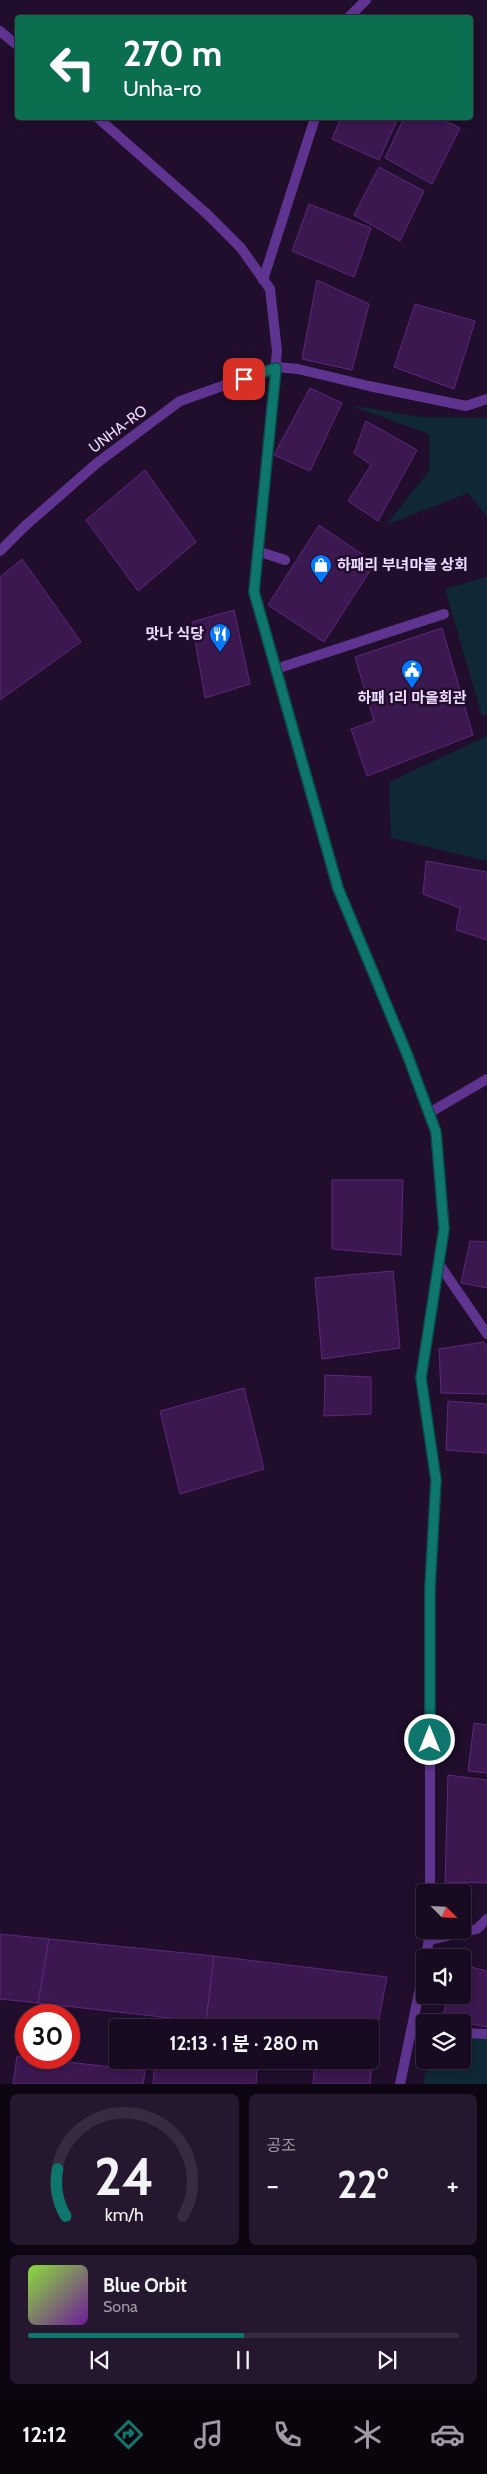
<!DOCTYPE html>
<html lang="ko">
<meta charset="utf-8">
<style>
:root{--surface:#180a21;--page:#25182e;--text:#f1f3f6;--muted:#9f9aa5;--line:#362b3f;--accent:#0f766e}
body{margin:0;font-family:Cabin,"Noto Sans KR",sans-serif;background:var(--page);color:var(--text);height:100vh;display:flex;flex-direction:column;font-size:19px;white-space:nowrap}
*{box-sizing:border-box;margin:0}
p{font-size:16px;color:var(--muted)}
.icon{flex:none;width:28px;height:28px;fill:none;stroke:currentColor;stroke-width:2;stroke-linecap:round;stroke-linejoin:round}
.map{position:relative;height:2084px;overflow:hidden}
.side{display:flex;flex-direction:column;gap:10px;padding:10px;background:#0d0612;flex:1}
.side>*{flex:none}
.top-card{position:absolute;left:15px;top:15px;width:458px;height:105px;border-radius:5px;box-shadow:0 2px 8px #0003,0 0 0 1px var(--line);background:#0b6e4f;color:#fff;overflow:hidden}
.needle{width:32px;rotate:114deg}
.tools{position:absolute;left:416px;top:1884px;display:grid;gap:10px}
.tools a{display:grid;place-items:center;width:55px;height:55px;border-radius:5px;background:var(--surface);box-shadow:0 2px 8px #0003,0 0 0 1px var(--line);font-size:25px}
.speed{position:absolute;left:15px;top:2004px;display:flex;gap:10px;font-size:25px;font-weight:700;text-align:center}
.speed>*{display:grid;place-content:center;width:65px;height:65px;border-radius:50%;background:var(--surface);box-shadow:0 2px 8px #0003,0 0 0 1px var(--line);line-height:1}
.speed .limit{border:8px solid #d22;background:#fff;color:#111}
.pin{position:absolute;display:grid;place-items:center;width:42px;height:42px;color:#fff;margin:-21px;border-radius:10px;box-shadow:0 2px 8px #0006}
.me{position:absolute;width:55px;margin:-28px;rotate:0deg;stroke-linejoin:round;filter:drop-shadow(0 0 4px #0008)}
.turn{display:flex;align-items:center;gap:18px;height:105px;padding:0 25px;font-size:22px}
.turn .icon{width:65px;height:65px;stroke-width:2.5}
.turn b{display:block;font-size:35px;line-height:42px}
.big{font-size:38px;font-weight:700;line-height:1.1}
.side .tile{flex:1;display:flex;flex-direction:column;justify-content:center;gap:8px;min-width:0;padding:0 18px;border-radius:8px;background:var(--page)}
.side .dial{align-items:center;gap:0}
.dial svg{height:130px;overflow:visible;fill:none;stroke:var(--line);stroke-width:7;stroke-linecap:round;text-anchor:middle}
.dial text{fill:var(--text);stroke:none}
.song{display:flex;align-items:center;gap:15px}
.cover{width:60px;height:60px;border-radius:8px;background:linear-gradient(135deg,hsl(90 70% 55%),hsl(280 70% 35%))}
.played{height:5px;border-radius:2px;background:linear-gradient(90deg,var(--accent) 50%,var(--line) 50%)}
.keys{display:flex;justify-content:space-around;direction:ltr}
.heat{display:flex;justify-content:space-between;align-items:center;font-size:28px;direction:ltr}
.side .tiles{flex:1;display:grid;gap:10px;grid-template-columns:1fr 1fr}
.tile:last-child{grid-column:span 2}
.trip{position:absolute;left:109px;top:2019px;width:270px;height:50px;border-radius:5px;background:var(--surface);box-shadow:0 2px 8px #0003,0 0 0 1px var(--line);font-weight:700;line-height:50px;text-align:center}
.dock{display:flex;height:80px;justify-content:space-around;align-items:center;background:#0a040d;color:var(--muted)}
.dock .icon{width:35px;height:35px}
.dock .selected{color:var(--accent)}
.dock b{font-size:22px;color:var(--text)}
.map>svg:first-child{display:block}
.green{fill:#102736}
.building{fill:#3b184f;stroke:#5e277d}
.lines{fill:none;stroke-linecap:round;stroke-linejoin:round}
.service{stroke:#5f3490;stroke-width:10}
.minor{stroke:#5f3490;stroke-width:10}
.route-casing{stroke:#0a4d48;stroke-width:12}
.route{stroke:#0f766e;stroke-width:9}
.labels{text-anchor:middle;stroke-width:5;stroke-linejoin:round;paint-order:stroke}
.street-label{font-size:15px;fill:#eed9ff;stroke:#200e2c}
.poi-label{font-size:15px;font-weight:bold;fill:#eed9ff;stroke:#200e2c;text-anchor:start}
</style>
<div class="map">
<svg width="487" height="2084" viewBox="0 0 487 2084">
<rect width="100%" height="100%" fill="#200e2c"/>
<g class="green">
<path d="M349,405L421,417L487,418V517L468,493L386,525L429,471V434Z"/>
<path d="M487,577V715L482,716L445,589Z"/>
<path d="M487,736V861L391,838L389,782Z"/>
<path d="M463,2036L487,2037V2084H423L428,2060H462Z"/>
</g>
<g class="building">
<path d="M341,118H398L379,160L332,139Z"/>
<path d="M404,118H439L460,128L432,184L385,158Z"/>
<path d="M379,167L424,191L400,241L354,215Z"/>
<path d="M309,204L371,228L354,277L292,251Z"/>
<path d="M317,280L369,304L352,370L302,359Z"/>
<path d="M415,304L475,321L454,389L394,367Z"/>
<path d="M310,388L342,403L310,471L274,455Z"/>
<path d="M366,421L417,450L378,521L348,501L371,465L354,453Z"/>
<path d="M145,470L196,542L138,591L86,520Z"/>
<path d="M319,525L375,563L324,642L268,605Z"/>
<path d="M22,559L81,642L0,700V577Z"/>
<path d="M234,610L250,684L205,698L192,622Z"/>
<path d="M442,628L473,735L367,776L351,729L374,721L355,657Z"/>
<path d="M426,861L487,872V940L456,930L460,908L423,894Z"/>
<path d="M332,1180H403L401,1255L332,1249Z"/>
<path d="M470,1241L487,1242V1288L461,1283Z"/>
<path d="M393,1271L400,1348L322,1359L315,1278Z"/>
<path d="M484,1342L487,1346V1394L441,1393L439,1349Z"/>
<path d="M325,1375L371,1377V1414L324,1416Z"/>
<path d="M244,1388L264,1469L180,1494L160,1411Z"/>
<path d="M448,1401L487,1404V1453L446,1450Z"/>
<path d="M474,1723L487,1725V1773L468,1771Z"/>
<path d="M448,1775L487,1780V1883L445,1882Z"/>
<path d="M0,1934L49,1939L38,2003L0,1999Z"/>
<path d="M49,1939L214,1956L206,2022L38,2003Z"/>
<path d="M214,1956L387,1977L375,2040H370V2028H256L206,2022Z"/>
<path d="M462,1965L487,1971V2027L442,2018L449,1995H462Z"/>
<path d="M370,2051H373L370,2084H313L315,2060H370Z"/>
<path d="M17,2056L145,2071L143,2084H13Z"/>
<path d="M155,2060H258L256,2084H153Z"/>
</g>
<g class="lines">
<g class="service">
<path d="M276,669L444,614"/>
<path d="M429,1113L487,1079"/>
</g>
<g class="minor">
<path d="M348,18L366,0"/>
<path d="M0,31L18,46"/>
<path d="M98,118L207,214L241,248L270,289L277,351L254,592L337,888L407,1054L436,1132L444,1229L421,1378L436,1481L430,1588V1892"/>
<path d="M263,280L315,118"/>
<path d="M0,551L25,526L97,463L180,401L276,367L298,369L369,386L466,406L487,399"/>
<path d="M257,551L285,560"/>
<path d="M439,1264L487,1334"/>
<path d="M430,1940L477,1929L487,1919"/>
<path d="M426,1958L430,1930"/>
<path d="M411,2031H425"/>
<path d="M462,2033L487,2034"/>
<path d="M400,2084L425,1964"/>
</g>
</g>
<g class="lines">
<g class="route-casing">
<path id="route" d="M244,379L276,368L254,592L338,888L407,1054L436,1132L444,1229L421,1378L436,1480L430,1588V1740"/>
</g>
<use href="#route" class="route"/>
</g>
<defs>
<g id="shop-pin" transform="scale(1.125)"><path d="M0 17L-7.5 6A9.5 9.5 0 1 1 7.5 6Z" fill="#0579ff" stroke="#200e2c"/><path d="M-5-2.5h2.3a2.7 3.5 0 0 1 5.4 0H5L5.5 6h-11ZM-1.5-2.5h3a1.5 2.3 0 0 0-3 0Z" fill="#fff"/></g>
<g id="restaurant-pin" transform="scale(1.125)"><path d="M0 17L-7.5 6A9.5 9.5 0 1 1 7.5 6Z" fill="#0579ff" stroke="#200e2c"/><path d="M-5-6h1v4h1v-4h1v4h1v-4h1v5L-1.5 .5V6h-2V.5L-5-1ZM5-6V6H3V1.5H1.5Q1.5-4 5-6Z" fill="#fff"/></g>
<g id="civic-pin" transform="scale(1.125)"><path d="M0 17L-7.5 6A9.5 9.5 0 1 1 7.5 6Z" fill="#0579ff" stroke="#200e2c"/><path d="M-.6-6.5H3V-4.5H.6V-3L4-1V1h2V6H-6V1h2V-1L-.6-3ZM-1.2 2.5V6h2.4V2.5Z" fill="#fff"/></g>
</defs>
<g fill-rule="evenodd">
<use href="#shop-pin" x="321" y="565"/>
<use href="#restaurant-pin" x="220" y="634"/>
<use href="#civic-pin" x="412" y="670"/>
</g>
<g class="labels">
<g class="street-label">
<text transform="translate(118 429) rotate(-37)" y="5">UNHA-RO</text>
</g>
<g class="poi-label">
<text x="337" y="570">하패리 부녀마을 상회</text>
<text x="204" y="639" text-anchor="end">맛나 식당</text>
<text x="412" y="703" text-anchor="middle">하패 1리 마을회관</text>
</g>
</g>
</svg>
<div class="tools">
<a><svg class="needle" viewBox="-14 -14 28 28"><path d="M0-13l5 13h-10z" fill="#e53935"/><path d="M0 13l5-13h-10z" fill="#9f9aa5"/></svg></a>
<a><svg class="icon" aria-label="sound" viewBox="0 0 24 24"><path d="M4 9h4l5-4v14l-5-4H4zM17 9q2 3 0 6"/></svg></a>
<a><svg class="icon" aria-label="layers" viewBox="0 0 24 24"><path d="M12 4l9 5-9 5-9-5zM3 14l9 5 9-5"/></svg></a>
</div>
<div class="speed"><div class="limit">30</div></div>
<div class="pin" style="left:244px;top:379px;background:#d93025"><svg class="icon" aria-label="arrive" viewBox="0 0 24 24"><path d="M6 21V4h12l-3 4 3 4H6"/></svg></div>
<svg class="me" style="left:430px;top:1740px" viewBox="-20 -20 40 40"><circle r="17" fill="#0f766e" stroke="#fff" stroke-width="3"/><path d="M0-11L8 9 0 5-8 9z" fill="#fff"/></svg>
<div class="trip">12:13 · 1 분 · 280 m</div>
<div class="top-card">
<div class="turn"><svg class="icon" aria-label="left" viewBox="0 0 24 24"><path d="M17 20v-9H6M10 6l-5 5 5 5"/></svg><div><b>270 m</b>Unha-ro</div></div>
</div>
</div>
<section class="side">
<div class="tiles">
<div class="tile dial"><svg viewBox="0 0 100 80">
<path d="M14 69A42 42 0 1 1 86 69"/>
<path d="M14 69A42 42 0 0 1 9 40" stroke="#0f766e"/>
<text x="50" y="56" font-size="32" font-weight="700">24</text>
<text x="50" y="72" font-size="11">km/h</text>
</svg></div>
<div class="tile"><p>공조</p>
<div class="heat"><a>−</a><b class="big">22°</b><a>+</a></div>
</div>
<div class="tile">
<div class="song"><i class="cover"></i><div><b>Blue Orbit</b><p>Sona</p></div></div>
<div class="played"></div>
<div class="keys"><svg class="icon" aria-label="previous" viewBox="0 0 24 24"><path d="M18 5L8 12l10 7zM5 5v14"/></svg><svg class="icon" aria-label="pause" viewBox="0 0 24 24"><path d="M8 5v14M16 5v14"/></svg><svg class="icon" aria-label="next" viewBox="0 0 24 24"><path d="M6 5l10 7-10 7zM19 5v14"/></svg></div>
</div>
</div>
</section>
<nav class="dock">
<b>12:12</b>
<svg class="icon selected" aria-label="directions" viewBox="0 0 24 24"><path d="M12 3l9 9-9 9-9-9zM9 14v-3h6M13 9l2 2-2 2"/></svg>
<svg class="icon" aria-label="music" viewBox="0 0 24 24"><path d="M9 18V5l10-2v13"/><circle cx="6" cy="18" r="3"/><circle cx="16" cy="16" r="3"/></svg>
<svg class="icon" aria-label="phone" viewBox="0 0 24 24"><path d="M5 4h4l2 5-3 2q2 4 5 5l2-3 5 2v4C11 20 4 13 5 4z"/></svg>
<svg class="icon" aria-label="climate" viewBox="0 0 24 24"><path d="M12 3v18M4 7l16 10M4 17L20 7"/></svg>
<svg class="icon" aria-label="car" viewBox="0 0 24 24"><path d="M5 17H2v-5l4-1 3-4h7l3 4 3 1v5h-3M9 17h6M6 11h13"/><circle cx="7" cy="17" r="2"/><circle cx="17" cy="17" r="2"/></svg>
</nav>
